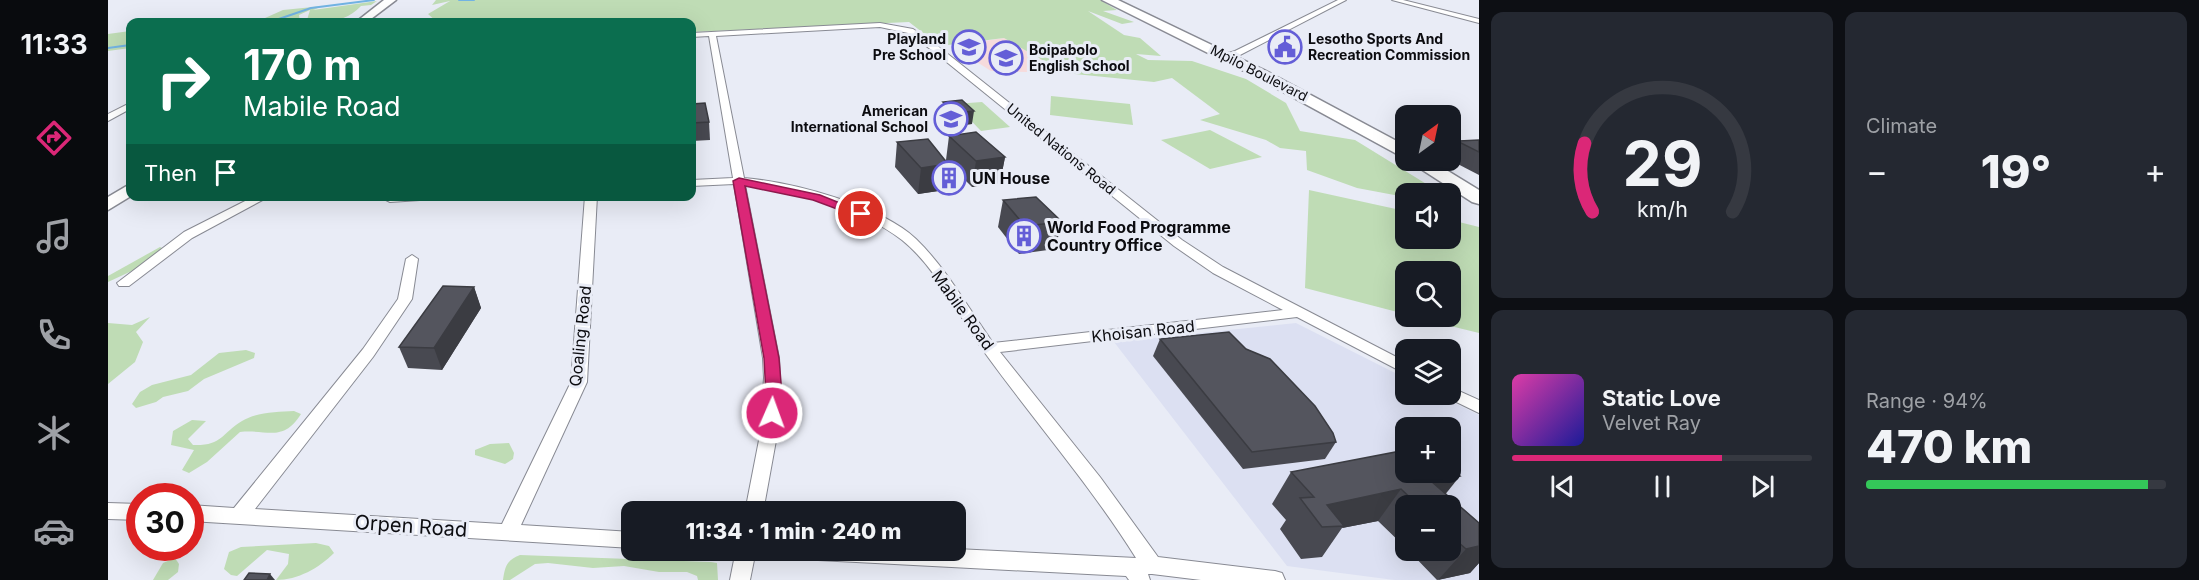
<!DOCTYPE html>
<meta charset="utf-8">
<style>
:root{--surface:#171b24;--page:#242831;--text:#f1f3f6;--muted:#9ea1a6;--line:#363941;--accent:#db2777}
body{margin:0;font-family:Inter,sans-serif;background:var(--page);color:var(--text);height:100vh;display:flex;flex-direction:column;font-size:22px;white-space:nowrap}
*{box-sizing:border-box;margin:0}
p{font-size:20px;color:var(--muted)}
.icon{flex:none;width:33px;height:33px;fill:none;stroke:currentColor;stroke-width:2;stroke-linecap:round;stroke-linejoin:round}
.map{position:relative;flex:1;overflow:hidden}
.drawer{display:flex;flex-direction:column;gap:12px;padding:12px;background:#0d0f14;width:720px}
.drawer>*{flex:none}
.top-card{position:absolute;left:18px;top:18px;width:570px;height:183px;border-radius:12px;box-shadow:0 6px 24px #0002;background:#0b6e4f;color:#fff;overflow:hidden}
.needle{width:39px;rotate:33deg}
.fabs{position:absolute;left:1287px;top:105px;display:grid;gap:12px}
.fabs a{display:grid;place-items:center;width:66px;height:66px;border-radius:12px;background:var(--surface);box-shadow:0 6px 24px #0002;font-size:30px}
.speed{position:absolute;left:18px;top:483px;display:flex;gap:12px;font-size:30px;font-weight:700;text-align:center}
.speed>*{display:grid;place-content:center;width:78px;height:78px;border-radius:50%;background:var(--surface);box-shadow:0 6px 24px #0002;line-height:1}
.speed .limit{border:9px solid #d22;background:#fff;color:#111}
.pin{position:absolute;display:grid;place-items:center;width:51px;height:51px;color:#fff;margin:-26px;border:3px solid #fff;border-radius:50%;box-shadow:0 2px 6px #0007}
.me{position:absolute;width:66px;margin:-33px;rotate:2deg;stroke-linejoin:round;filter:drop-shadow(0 0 4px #0008)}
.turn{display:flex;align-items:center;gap:21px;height:126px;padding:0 18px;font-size:27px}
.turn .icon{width:78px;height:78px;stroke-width:2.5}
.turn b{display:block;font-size:42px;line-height:51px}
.then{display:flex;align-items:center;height:57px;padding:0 18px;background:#0003;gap:12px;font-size:22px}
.big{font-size:45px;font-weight:800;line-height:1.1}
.drawer .tile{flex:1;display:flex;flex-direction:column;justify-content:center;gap:9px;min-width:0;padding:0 21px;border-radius:12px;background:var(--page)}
.drawer .dial{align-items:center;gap:0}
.dial svg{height:156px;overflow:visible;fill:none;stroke:var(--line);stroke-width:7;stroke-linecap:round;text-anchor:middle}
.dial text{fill:var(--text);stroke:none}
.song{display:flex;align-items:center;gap:18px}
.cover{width:72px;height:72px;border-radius:9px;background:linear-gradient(135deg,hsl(320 70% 55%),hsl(240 70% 35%))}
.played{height:6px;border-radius:3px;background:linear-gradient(90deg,var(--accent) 70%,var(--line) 70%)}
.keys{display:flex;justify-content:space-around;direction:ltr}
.heat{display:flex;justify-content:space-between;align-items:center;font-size:33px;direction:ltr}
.charge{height:9px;border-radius:4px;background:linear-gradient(90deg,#34c759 94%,var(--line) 0)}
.drawer .tiles{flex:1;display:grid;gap:12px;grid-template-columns:repeat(2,1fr)}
.trip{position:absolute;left:513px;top:501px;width:345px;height:60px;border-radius:12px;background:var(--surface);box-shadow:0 6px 24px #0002;font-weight:800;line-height:60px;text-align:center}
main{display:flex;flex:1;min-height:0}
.dock{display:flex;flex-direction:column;width:108px;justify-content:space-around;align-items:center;background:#090b0e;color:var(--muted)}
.dock .icon{width:42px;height:42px}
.dock .on{color:var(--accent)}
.dock b{font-size:27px;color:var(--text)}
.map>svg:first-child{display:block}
.built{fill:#dce0f2;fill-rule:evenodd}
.education{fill:#f6dbdc}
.green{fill:#bfdcb5}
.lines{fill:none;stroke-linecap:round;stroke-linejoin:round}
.stream{stroke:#72b3e3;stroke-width:2}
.street-casing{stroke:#888a93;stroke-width:2}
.primary-casing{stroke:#888a93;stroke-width:3}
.highway-casing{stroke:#888a93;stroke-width:3}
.street{fill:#fff;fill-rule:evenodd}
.primary{fill:#fff;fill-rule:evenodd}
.highway{fill:#fff;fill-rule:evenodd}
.wall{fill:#484951}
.shaded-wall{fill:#3b3c42}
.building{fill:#54555e;stroke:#3b3c42;stroke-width:1.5}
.route{fill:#db2777;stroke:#8e194d;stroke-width:1.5}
.labels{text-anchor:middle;stroke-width:6;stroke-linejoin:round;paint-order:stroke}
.far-poi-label{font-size:14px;font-weight:bold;fill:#0c0c10;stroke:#e9ecf6;text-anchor:end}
.far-street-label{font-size:14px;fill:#0c0c10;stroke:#e9ecf6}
.poi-label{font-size:16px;font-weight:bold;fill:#0c0c10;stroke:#e9ecf6;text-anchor:start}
.street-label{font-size:16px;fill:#0c0c10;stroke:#e9ecf6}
.near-street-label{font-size:20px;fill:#0c0c10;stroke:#e9ecf6}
</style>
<main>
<nav class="dock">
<b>11:33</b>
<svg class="icon on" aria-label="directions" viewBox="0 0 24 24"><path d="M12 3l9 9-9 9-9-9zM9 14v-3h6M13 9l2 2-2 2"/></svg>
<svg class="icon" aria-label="music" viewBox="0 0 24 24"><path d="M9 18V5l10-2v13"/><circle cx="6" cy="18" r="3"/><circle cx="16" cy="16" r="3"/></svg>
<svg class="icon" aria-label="phone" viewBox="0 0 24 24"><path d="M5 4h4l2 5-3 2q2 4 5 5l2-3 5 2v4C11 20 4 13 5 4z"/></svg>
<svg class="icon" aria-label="climate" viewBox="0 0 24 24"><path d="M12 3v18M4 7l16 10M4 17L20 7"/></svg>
<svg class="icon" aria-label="car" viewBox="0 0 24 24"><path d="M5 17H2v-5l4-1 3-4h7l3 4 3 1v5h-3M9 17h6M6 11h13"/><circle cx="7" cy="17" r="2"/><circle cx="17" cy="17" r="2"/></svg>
</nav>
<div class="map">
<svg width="1371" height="580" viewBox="0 0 1371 580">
<rect width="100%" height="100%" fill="#e9ecf6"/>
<path class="built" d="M1188,323L1297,378L1298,394L1330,395L1371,415V580H1286L1179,566L1006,342ZM1298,428H1342V472H1298ZM1298,506H1342V550H1298Z"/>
<path class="education" d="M896,38L957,73L883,71L844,46Z"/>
<g class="green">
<path d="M328,0H992L1009,10L995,11L1026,22L1014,24L980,11L1016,35L1032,38L1053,56L1028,54L1040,60L1084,61L1138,79L1178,103L1192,131L1247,140L1333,193L1298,194L1297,197L1249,188L1199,170L1198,151L1172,148L1158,140L1092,120L1112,114L1064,78L1046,82L957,73L896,38L832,46L801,22L584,32V22H329L320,14L342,1L324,5Z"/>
<path d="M269,1L263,5L253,6C238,22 221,22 199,20L202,10L191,15L192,22H148L175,10L215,6L205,10Z"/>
<path d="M22,31V48L0,51V34Z"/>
<path d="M943,96L1022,104L1025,125L942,115Z"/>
<path d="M874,102L902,127L873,131L847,104Z"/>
<path d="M1102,130L1154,157L1102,169L1053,140Z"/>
<path d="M1201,190L1297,211L1298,238H1342L1343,220L1371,227V333L1306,317L1342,316V272H1298L1297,314L1197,288Z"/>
<path d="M52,247L56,249L28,269L0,282V276Z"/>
<path d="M42,317L28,332L35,342L27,362L0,384V323L24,325Z"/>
<path d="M138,350L147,353L146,358L96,379L80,391L55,397L48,402L28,408L24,404L32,392L44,385L83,375L111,353Z"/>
<path d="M186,411L193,414C175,443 159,429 132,432L99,462L81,473L74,470L86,450L63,445L65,431L84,420L98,421L80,439L85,445C114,446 113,434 134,421C149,412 169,412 186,411Z"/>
<path d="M401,443L406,453L405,459L397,464L367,455V450L382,444Z"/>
<path d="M208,543L221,546L226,553C211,568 190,580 168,580L180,564L181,554L159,550L129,576L123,575L116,569L121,552L133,547Z"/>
<path d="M412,555L603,562L609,563L610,580H590L589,576L579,572H551L516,566L485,568L440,563L427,564L402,580H395C397,566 399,560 412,555Z"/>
<path d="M67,558L71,564L70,572L60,580H45L55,563Z"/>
</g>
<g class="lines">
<g class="stream">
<path d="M351,0H366"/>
<path d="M162,22L203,8L266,0"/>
<path d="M0,48L22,45"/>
</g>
<g class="street-casing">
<g id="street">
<path d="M1230,0H1238L1132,55L1118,57L1114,55L1127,51Z"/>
<path d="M1284,0H1295L1371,19V23Z"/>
<path d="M256,18L281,20L285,22H239Z"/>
<path d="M772,23L805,29L831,47L1074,240L1115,267L1298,362V374L1189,317L892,352L992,477L1050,557L1167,571L1174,573L1177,580H1093L1044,574H1040L1042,580H1021L1018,576L691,559L684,556L681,550L848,549L1028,558C983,486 927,422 877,353C850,316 830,269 794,240C754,209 687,189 637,185L671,358L672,378L669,435L655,512H637L652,435L656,378L655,358L626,184L584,186V180L625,178L601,36L584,37V33ZM772,27L800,33L825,51L1066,246L1105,273L1175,310L885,343C860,308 839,269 808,239C772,205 684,182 636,178L608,36Z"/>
<path d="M22,103V109L0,121V114Z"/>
<rect x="1342" y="142" width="29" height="6"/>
<path d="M147,196H162L84,238L21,286H11L9,283L76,232Z"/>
<path d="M332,196L327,199L282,202L276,199L278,196Z"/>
<path d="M477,196H489L479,382L413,525L524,532V548L82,521V505L126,508L255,349L290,299L298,259L304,255L310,259L304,299L265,357L147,509L394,524L463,382Z"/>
<path d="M1342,387L1371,400V413L1336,396V394H1342Z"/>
<path d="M0,503L32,504V520L0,519Z"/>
<path d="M628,550H648L642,580H622Z"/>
</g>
</g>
<g class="primary-casing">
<g id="primary">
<path d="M276,0H288L259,22H248Z"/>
<path d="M22,184L23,196L0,210V197Z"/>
</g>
</g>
<g class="highway-casing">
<g id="highway">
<path d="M994,0H1010L1156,70L1298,146V159L1146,76Z"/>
<path d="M1299,160H1322L1371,190V204L1364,202Z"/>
</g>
</g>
<use href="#street" class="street"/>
<use href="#primary" class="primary"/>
<use href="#highway" class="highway"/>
</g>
<g class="wall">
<path d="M835,102L864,124L845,126L834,115Z"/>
<path d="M584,104L601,122L602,140L584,141Z"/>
<path d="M841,136L897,157L892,183L864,187L839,162L837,190L810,194L787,167L789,142L838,160Z"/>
<path d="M1371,140V175L1342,160V152L1349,141Z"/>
<path d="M895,200L954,222L947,249L911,254L890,227Z"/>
<path d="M366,287L373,308L334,370L300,368L291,347Z"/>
<path d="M1052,339L1228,442L1217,459L1135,469L1045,356Z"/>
<path d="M1183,472L1338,494L1371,523V563L1362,573L1329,580L1300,550H1342V506H1298V548L1270,521L1234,528L1214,557L1193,559L1172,529L1178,520L1164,504Z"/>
</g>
<g class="shaded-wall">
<path d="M866,111L864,124L845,126L847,113Z"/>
<path d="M897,157L892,183L864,187L868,161Z"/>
<path d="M840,164L837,190L810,194L813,168Z"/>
<path d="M366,287L373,308L334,370L326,348Z"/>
<path d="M1352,476L1328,506L1324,482Z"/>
<path d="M1293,489L1270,521L1234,528L1236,526L1219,505Z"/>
<path d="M1371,546V563L1362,573L1330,580L1358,549Z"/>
<path d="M162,574L167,580H159Z"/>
</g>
<g class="building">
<path d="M854,100L866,111L847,113L835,102Z"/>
<path d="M597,103L601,122L584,123V104Z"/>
<path d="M868,132L897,157L868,161L841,136Z"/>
<path d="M820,139L840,164L813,168L789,142Z"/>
<path d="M1371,140V152L1349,141Z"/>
<path d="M928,197L954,222L917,226L895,200Z"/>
<path d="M335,286L366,287L326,348L291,347Z"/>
<path d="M1121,332L1138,349L1162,359L1207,406L1225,433L1228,442L1144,452L1052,339Z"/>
<path d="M1298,450V472H1342V467L1352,476L1324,482L1371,523V546L1358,549L1342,535V506H1311L1293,489L1219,505L1236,526L1214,527L1192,498L1206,497L1183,472Z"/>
<path d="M141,573L162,574L159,580H136Z"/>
</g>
<path class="route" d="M631,178L712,195L759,214L753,218L705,200L637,186L671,358L674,395L672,413L664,419L656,413L658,395L656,358L625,181Z"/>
<defs>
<g id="school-ring" transform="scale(1.725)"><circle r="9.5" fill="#e9ecf6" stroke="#645ed7" stroke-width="1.5"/><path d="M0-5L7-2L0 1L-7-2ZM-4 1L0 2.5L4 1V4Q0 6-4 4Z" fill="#645ed7"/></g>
<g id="civic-ring" transform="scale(1.725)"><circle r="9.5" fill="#e9ecf6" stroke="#645ed7" stroke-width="1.5"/><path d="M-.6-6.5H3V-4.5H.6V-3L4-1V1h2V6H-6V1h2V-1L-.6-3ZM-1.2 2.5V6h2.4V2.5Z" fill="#645ed7"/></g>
<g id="building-ring" transform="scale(1.725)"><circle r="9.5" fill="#e9ecf6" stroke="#645ed7" stroke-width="1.5"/><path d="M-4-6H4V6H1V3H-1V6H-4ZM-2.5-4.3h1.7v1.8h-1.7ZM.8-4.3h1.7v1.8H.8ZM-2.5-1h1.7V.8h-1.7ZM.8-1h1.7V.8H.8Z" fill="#645ed7"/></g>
</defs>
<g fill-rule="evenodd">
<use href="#school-ring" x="861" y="47"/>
<use href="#civic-ring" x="1177" y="47"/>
<use href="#school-ring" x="898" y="58"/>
<use href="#school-ring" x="843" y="119"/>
<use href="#building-ring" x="841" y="178"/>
<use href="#building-ring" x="916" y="236"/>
</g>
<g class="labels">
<g class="far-poi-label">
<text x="838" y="44">Playland<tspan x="838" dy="16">Pre School</tspan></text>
<text x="1200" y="44" text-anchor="start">Lesotho Sports And<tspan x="1200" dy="16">Recreation Commission</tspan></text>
<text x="921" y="55" text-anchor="start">Boipabolo<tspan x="921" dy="16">English School</tspan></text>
<text x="820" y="116">American<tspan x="820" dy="16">International School</tspan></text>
</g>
<g class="far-street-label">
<text transform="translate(1151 73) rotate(27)" y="5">Mpilo Boulevard</text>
<text transform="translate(953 149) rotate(39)" y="5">United Nations Road</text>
</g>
<g class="poi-label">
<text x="864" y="184">UN House</text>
<text x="939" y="233">World Food Programme<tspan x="939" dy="18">Country Office</tspan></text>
</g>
<g class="street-label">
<text transform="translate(855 310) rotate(54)" y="6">Mabile Road</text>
<text transform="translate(1035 331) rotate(-6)" y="6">Khoisan Road</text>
<text transform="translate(472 336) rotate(-84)" y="6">Qoaling Road</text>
</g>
<g class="near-street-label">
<text transform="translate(303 526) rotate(4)" y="7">Orpen Road</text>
</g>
</g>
</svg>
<div class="fabs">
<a><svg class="needle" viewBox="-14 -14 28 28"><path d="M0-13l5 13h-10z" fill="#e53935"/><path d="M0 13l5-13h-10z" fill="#9ea1a6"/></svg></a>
<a><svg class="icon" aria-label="sound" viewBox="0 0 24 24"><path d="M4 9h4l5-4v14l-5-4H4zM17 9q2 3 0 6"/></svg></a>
<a><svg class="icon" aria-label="search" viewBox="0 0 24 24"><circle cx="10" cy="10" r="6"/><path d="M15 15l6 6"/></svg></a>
<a><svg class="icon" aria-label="layers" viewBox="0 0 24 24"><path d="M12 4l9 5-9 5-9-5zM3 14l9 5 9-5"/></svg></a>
<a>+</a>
<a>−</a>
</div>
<div class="speed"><div class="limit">30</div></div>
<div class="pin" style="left:753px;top:214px;background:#d93025"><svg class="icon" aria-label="arrive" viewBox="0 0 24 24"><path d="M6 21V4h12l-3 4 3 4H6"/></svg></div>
<svg class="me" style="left:664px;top:413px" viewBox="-20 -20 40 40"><circle r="17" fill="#db2777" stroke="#fff" stroke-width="3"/><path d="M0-11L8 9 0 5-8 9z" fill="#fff"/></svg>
<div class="trip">11:34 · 1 min · 240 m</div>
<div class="top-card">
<div class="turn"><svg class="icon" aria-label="right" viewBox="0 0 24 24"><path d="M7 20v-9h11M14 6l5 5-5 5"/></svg><div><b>170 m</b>Mabile Road</div></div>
<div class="then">Then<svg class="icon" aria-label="arrive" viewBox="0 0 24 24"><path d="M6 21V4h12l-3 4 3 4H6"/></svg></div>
</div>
</div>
<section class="drawer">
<div class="tiles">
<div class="tile dial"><svg viewBox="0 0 100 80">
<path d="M14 69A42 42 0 1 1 86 69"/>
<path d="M14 69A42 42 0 0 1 10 34" stroke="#db2777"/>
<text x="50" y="56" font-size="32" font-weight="700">29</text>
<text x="50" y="72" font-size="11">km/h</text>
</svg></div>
<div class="tile"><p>Climate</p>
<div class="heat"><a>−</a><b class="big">19°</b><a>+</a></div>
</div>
<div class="tile">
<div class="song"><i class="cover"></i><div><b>Static Love</b><p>Velvet Ray</p></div></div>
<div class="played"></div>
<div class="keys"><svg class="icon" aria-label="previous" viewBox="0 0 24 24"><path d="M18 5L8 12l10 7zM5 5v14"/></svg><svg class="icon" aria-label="pause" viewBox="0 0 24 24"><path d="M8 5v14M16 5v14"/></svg><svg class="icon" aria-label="next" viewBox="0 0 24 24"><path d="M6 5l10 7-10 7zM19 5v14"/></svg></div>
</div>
<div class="tile"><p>Range · 94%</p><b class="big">470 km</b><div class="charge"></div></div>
</div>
</section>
</main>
